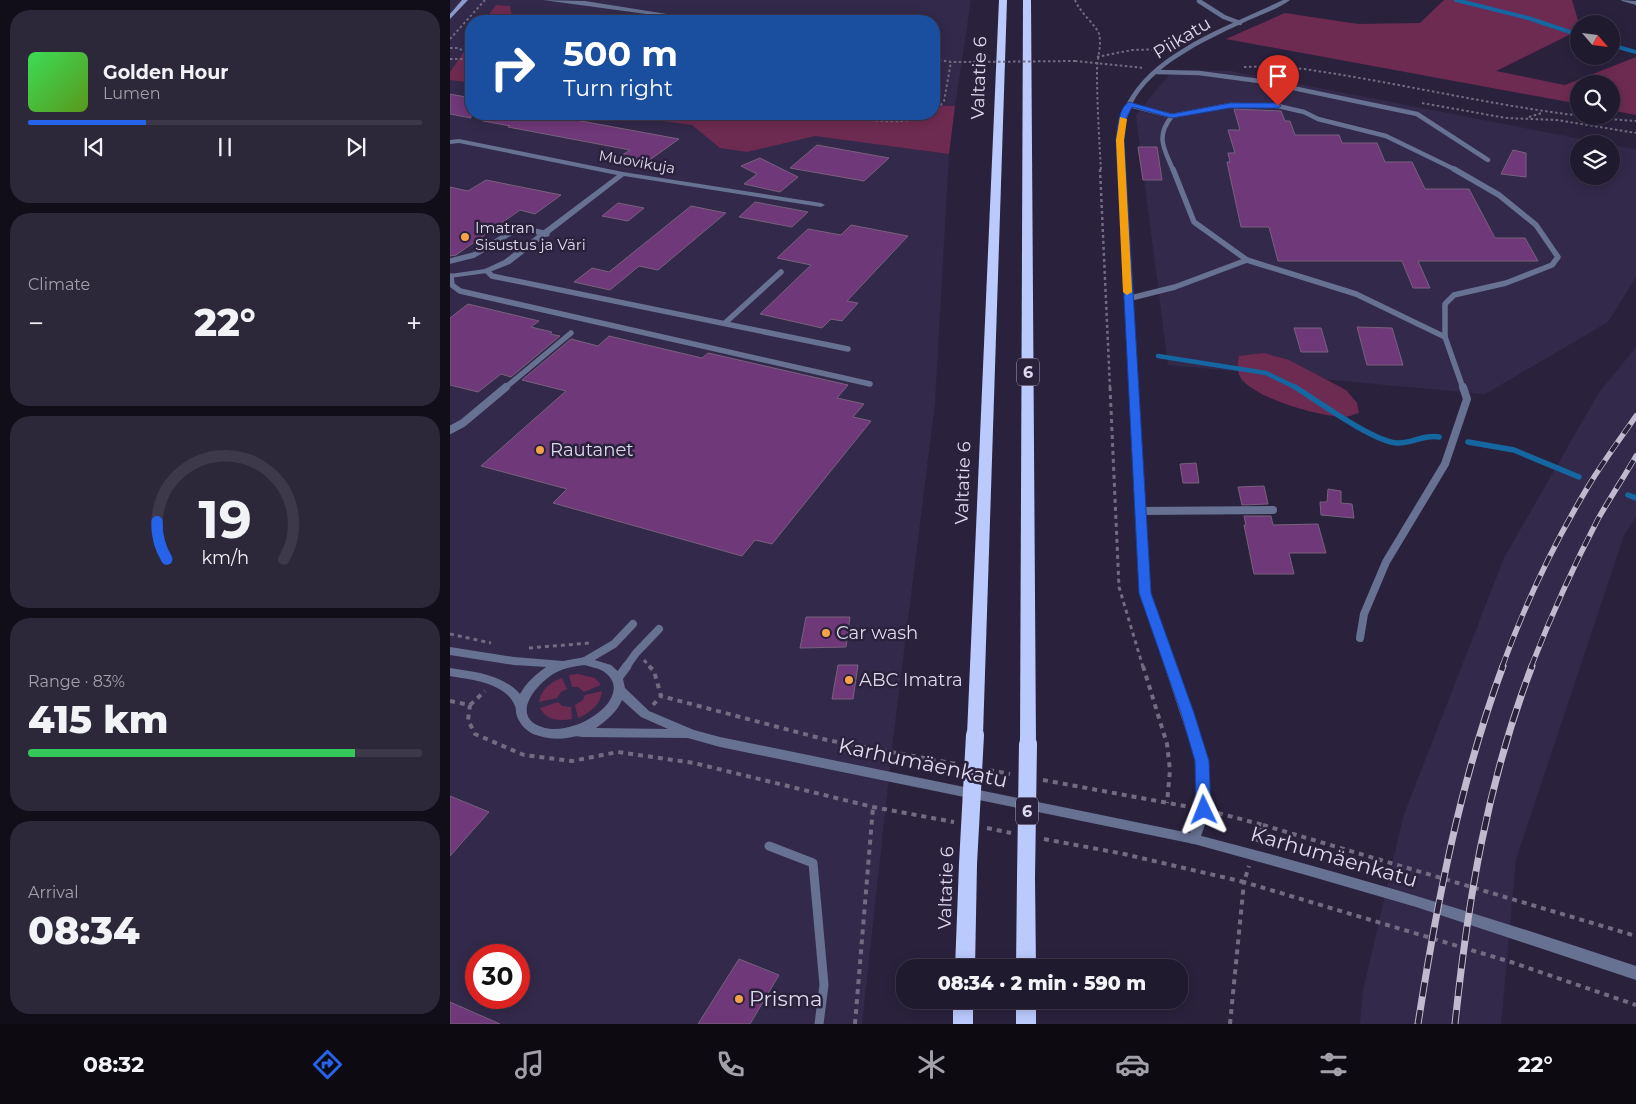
<!DOCTYPE html>
<meta charset="utf-8">
<style>
:root{--surface:#201a2e;--page:#2d273a;--text:#f1f3f6;--muted:#a2a1aa;--line:#3d384a;--accent:#2563eb}
body{margin:0;font-family:Montserrat,sans-serif;background:var(--page);color:var(--text);height:100vh;display:flex;flex-direction:column;font-size:19px;white-space:nowrap}
*{box-sizing:border-box;margin:0}
p{font-size:16px;color:var(--muted)}
.icon{flex:none;width:28px;height:28px;fill:none;stroke:currentColor;stroke-width:2;stroke-linecap:round;stroke-linejoin:round}
.map{position:relative;flex:1;overflow:hidden}
.side{display:flex;flex-direction:column;gap:10px;padding:10px;background:#120e19;width:450px}
.side>*{flex:none}
.guide{position:absolute;left:15px;top:15px;width:475px;height:105px;border-radius:20px;box-shadow:0 2px 12px #0003,0 0 0 1px var(--line);background:#1a4fa0;color:#fff;overflow:hidden}
.needle{width:32px;rotate:118deg}
.fabs{position:absolute;left:1120px;top:15px;display:grid;gap:10px}
.fabs a{display:grid;place-items:center;width:50px;height:50px;border-radius:50%;background:var(--surface);box-shadow:0 2px 12px #0003,0 0 0 1px var(--line);font-size:25px}
.speed{position:absolute;left:15px;top:944px;display:flex;gap:10px;font-size:25px;font-weight:700;text-align:center}
.speed>*{display:grid;place-content:center;width:65px;height:65px;border-radius:50%;background:var(--surface);box-shadow:0 2px 12px #0003,0 0 0 1px var(--line);line-height:1}
.speed .limit{border:8px solid #d22;background:#fff;color:#111}
.pin{position:absolute;display:grid;place-items:center;width:42px;height:42px;color:#fff;margin:-51px -21px;border-radius:50% 50% 50% 0;rotate:-45deg;box-shadow:0 0 5px #0007}
.pin .icon{rotate:45deg}
.me{position:absolute;width:55px;margin:-28px;rotate:358deg;stroke-linejoin:round;filter:drop-shadow(0 0 4px #0008)}
.turn{display:flex;align-items:center;gap:18px;height:105px;padding:0 15px;font-size:22px}
.turn .icon{width:65px;height:65px;stroke-width:2.5}
.turn b{display:block;font-size:35px;line-height:42px}
.big{font-size:38px;font-weight:800;line-height:1.1}
.side .tile{flex:1;display:flex;flex-direction:column;justify-content:center;gap:8px;min-width:0;padding:0 18px;border-radius:20px;background:var(--page)}
.side .dial{align-items:center;gap:0}
.dial svg{height:130px;overflow:visible;fill:none;stroke:var(--line);stroke-width:7;stroke-linecap:round;text-anchor:middle}
.dial text{fill:var(--text);stroke:none}
.song{display:flex;align-items:center;gap:15px}
.cover{width:60px;height:60px;border-radius:8px;background:linear-gradient(135deg,hsl(130 70% 55%),hsl(90 70% 35%))}
.played{height:5px;border-radius:2px;background:linear-gradient(90deg,var(--accent) 30%,var(--line) 30%)}
.keys{display:flex;justify-content:space-around;direction:ltr}
.heat{display:flex;justify-content:space-between;align-items:center;font-size:28px;direction:ltr}
.charge{height:8px;border-radius:4px;background:linear-gradient(90deg,#34c759 83%,var(--line) 0)}
.trip{position:absolute;left:446px;top:959px;width:292px;height:50px;border-radius:20px;background:var(--surface);box-shadow:0 2px 12px #0003,0 0 0 1px var(--line);font-weight:800;line-height:50px;text-align:center}
.menu{display:flex;height:80px;justify-content:space-around;align-items:center;background:#0d0a12;color:var(--muted)}
.menu .icon{width:35px;height:35px}
.menu .current{color:var(--accent)}
.menu b{font-size:22px;color:var(--text)}
main{display:flex;flex:1;min-height:0}
.map>svg:first-child{display:block}
.built{fill:#33294a;fill-rule:evenodd}
.green{fill:#6e2b51}
.lines{fill:none;stroke-linecap:round;stroke-linejoin:round}
.stream-far2{stroke:#1467a1;stroke-width:4}
.stream-far1{stroke:#1467a1;stroke-width:4.5}
.stream{stroke:#1467a1;stroke-width:5.5}
.building{fill:#6f3878;stroke:#78617c}
.path-far3{stroke:#726c83;stroke-width:2;stroke-dasharray:2.5 2.5;stroke-linecap:butt}
.path-far2{stroke:#726c83;stroke-width:2.5;stroke-dasharray:3 3;stroke-linecap:butt}
.path-far1{stroke:#726c83;stroke-width:3;stroke-dasharray:4 4;stroke-linecap:butt}
.path{stroke:#726c83;stroke-width:4;stroke-dasharray:5 5;stroke-linecap:butt}
.service-far3{stroke:#677192;stroke-width:4.5}
.service-far2{stroke:#677192;stroke-width:5.5}
.service-far1{stroke:#677192;stroke-width:8}
.service{stroke:#677192;stroke-width:9}
.minor{fill:#677192;fill-rule:evenodd}
.tertiary{fill:#677192;fill-rule:evenodd}
.secondary{fill:#8a9acf;fill-rule:evenodd}
.trunk{fill:#bacafd;fill-rule:evenodd}
.rail-far1-casing{stroke:#bfbace;stroke-width:5.5}
.rail-casing{stroke:#bfbace;stroke-width:7}
.rail-far1{stroke:#2a223d;stroke-width:4;stroke-dasharray:11;stroke-linecap:butt}
.rail{stroke:#2a223d;stroke-width:5;stroke-dasharray:14;stroke-linecap:butt}
.path-bridge{stroke:#726c83;stroke-width:2;stroke-dasharray:2.5 2.5;stroke-linecap:butt}
.trunk-bridge{stroke:#bacafd;stroke-width:18}
.route{fill:#2563eb;stroke:#184099}
.slow{fill:#f59e0b}
.poi-dot{fill:#f6a247;stroke:#2a223d;stroke-width:2}
.labels{text-anchor:middle;stroke-width:5;stroke-linejoin:round;paint-order:stroke}
.far-street-label{font-size:15px;fill:#ded9ec;stroke:#2a223d}
.far-poi-label{font-size:15px;fill:#ded9ec;stroke:#2a223d;text-anchor:start}
.shield{fill:#2a223d;stroke:#a8a2b8;stroke-width:1}
.shield-label{font-size:16px;font-weight:bold;fill:#ded9ec}
.street-label{font-size:18px;fill:#ded9ec;stroke:#2a223d}
.poi-label{font-size:18px;fill:#ded9ec;stroke:#2a223d;text-anchor:start}
.near-street-label{font-size:21px;fill:#ded9ec;stroke:#2a223d}
.near-poi-label{font-size:21px;fill:#ded9ec;stroke:#2a223d;text-anchor:start}
</style>
<main>
<section class="side">
<div class="tile">
<div class="song"><i class="cover"></i><div><b>Golden Hour</b><p>Lumen</p></div></div>
<div class="played"></div>
<div class="keys"><svg class="icon" aria-label="previous" viewBox="0 0 24 24"><path d="M18 5L8 12l10 7zM5 5v14"/></svg><svg class="icon" aria-label="pause" viewBox="0 0 24 24"><path d="M8 5v14M16 5v14"/></svg><svg class="icon" aria-label="next" viewBox="0 0 24 24"><path d="M6 5l10 7-10 7zM19 5v14"/></svg></div>
</div>
<div class="tile"><p>Climate</p>
<div class="heat"><a>−</a><b class="big">22°</b><a>+</a></div>
</div>
<div class="tile dial"><svg viewBox="0 0 100 80">
<path d="M14 69A42 42 0 1 1 86 69"/>
<path d="M14 69A42 42 0 0 1 8 46" stroke="#2563eb"/>
<text x="50" y="56" font-size="32" font-weight="700">19</text>
<text x="50" y="72" font-size="11">km/h</text>
</svg></div>
<div class="tile"><p>Range · 83%</p><b class="big">415 km</b><div class="charge"></div></div>
<div class="tile"><p>Arrival</p><b class="big">08:34</b></div>
</section>
<div class="map">
<svg width="1186" height="1024" viewBox="0 0 1186 1024">
<rect width="100%" height="100%" fill="#2a223d"/>
<g class="built">
<path d="M0,0H521L505,106L484,105V21H222L198,17L182,21H63L60,6L46,5L34,21H21V41L0,72Z"/>
<path d="M723,70L781,71L1157,144H1129V176H1161V145L1186,149V277L1158,322L1035,394L718,365L686,115Z"/>
<path d="M0,80L21,83V114H228L499,154L485,402L443,739L412,1024H0ZM26,955H69V998H26Z"/>
<path d="M1186,347V517L1174,535L1066,859L1051,1024H910L913,991L953,817L1054,558L1148,394Z"/>
</g>
<g class="green">
<path d="M994,0H1122L1129,24V30L1046,71L1115,85L1186,57V115L1161,110V84H1129V104L776,39L835,13L908,24L970,23Z"/>
<path d="M46,5L60,6L63,21H34Z"/>
<path d="M21,41V83L0,80V72Z"/>
<path d="M484,105L505,106L499,154L365,136L297,152L270,148L242,125L164,114H484Z"/>
<path d="M814,353L839,360L896,390L907,403L909,413C904,414 899,417 894,417C867,416 812,400 793,381C787,375 787,363 789,356Z"/>
<path d="M128,674L145,678L151,685L134,692L128,687H122L119,675Z"/>
<path d="M112,678L117,689L111,692L107,698L89,702C91,690 100,682 112,678Z"/>
<path d="M152,691C151,704 140,713 128,718L125,705L133,700L135,695Z"/>
<path d="M108,702L112,706L121,707L122,719C109,721 97,721 90,708Z"/>
</g>
<g class="lines">
<g class="stream-far2">
<path d="M1006,0L1078,18L1129,35"/>
<path d="M1161,45L1186,52"/>
</g>
<path class="stream-far1" d="M708,356L816,373L847,388"/>
<g class="stream">
<path d="M845,387C868,401 922,441 947,443C962,444 974,434 989,437"/>
<path d="M1018,442L1064,450L1129,477"/>
<path d="M1178,495L1186,498"/>
</g>
</g>
<g class="building">
<path d="M0,94L21,98V118L0,114Z"/>
<path d="M784,109L831,111L835,121H840L845,135H889L892,143H927L935,162H962L975,189H1019L1045,238H1075L1088,261H968L980,288H963L952,261H828L819,227H791L777,162H780L778,153H785L778,130H790Z"/>
<path d="M33,114H128L120,119L229,139L194,164L166,159L180,150L58,127L60,126L33,121Z"/>
<path d="M367,145L439,158L414,181L340,168Z"/>
<path d="M688,147H707L712,180H693Z"/>
<path d="M1063,150L1076,153V177L1051,174Z"/>
<path d="M310,158L348,177L330,192L294,184L307,174L291,166Z"/>
<path d="M36,180L111,195L85,214L70,210L6,255L0,256V187L18,191Z"/>
<path d="M305,202L358,212L342,227L289,217Z"/>
<path d="M168,203L194,208L178,221L152,216Z"/>
<path d="M241,206L276,213L208,270L189,266L160,290L124,282L142,268L159,272Z"/>
<path d="M401,225L458,236L397,301L408,303L392,321L381,319L372,328L310,314L361,265L327,258L358,229L391,235Z"/>
<path d="M18,304L89,321L81,327L102,332L100,334L110,336L61,377L51,374L28,392L0,385V318Z"/>
<path d="M907,327L942,328L953,365H917Z"/>
<path d="M844,328H871L878,352H851Z"/>
<path d="M159,336L252,358L258,353L398,385L387,398L414,404L403,417L421,421L322,544L305,540L292,556L103,503L117,489L31,466L116,391L72,380L121,339L148,346Z"/>
<path d="M746,463L749,483H733L730,464Z"/>
<path d="M814,486L818,504L792,505L788,487Z"/>
<path d="M878,489L891,491V503L902,504L904,518L871,515L870,502H877Z"/>
<path d="M794,516H821L823,525L868,524L876,553H839L844,574H804L794,525H796Z"/>
<path d="M356,617H400L396,647L350,648Z"/>
<path d="M388,665H408L403,699H382Z"/>
<path d="M0,796L39,812L0,856Z"/>
<path d="M289,959L329,975L300,1024H248Z"/>
<path d="M0,1002L50,1024H0Z"/>
</g>
<g class="lines">
<g class="path-far3">
<path d="M625,0C630,13 647,26 649,34C652,45 647,59 647,69C647,103 649,137 651,170"/>
<path d="M0,39L35,0"/>
<path d="M0,48H8L21,55"/>
<path d="M647,57L682,50L716,49"/>
<path d="M0,59H13L20,66L19,71L21,73"/>
<path d="M484,59L501,62H523"/>
<path d="M625,61L694,68"/>
<path d="M794,67L824,66L854,69C965,85 1074,114 1186,121"/>
<path d="M972,103L1056,118L1107,120L1186,133"/>
<path d="M484,113L494,101L501,62"/>
<path d="M386,114C419,120 450,127 482,114"/>
<path d="M1079,117L1092,113"/>
</g>
<path class="path-far2" d="M650,169L660,388"/>
<g class="path-far1">
<path d="M660,387L669,587L693,667"/>
<path d="M0,634L41,643"/>
<path d="M79,648L140,643"/>
<path d="M194,660L200,667"/>
</g>
<g class="path">
<path d="M199,666L204,671L211,696L377,740L506,764"/>
<path d="M693,666L717,744L720,770L717,803"/>
<path d="M0,701L20,705L18,720L25,734L74,755L122,761L168,752L244,763L423,807L504,822"/>
<path d="M20,705L35,691"/>
<path d="M203,705L211,696"/>
<path d="M539,770L560,774"/>
<path d="M593,780L740,807"/>
<path d="M768,813L813,825L807,842"/>
<path d="M813,825L1186,936"/>
<path d="M537,828L561,833"/>
<path d="M594,839L674,854L794,882L799,866"/>
<path d="M405,1024L423,807"/>
<path d="M780,1024L794,882L1061,962L1186,1005"/>
</g>
<g class="service-far3">
<path d="M749,1L774,17L790,23"/>
<path d="M707,72L749,73L809,81L967,114L1038,160"/>
<path d="M679,105L722,116L780,105L828,106L854,112L868,119L936,136L1006,170"/>
<path d="M722,116C705,137 714,148 723,170"/>
</g>
<g class="service-far2">
<path d="M723,169L744,222L797,260L906,294L995,337"/>
<path d="M1004,169L1049,195L1086,225L1108,257L1102,265L1056,283L1004,295L995,304V337L1013,388"/>
<path d="M0,261L24,255L65,230L76,229L97,234"/>
<path d="M37,271L42,276L398,349"/>
<path d="M1,276L2,285L10,291L420,384"/>
<path d="M677,299L725,287L797,260"/>
<path d="M275,323L331,272"/>
<path d="M55,388L121,333"/>
</g>
<g class="service-far1">
<path d="M0,430L13,423L56,387"/>
<path d="M690,511L823,510"/>
<path d="M910,638L914,614L936,562L995,464L1017,399L1013,387"/>
<path d="M135,661L164,644L183,624"/>
<path d="M176,667L186,653L209,629"/>
</g>
<g class="service">
<path d="M168,678L177,666"/>
<path d="M319,846L363,863L374,985L369,1024"/>
</g>
<g class="minor">
<path d="M93,0L135,1L261,21H248Z"/>
<path d="M833,0H840C828,9 812,14 799,20C761,38 710,60 686,97C678,110 675,125 673,140L700,593L758,761L760,810L750,839L749,843L744,844L739,843L738,839L748,810L746,761L690,593L667,140C669,125 672,109 681,96C711,48 783,24 833,0Z"/>
<path d="M1171,0L1186,1V5L1172,1Z"/>
<path d="M9,139L173,172L371,203L375,205L371,207L174,176L60,264L37,273L0,278V274L35,269L54,260L167,175L9,143L0,144V140Z"/>
</g>
<path class="tertiary" d="M0,647L64,657L113,661L135,657L161,665L172,675L175,688L199,711L244,730L270,737L744,834C893,872 1040,917 1186,966V980L966,907L856,875L744,844L270,747L238,738L132,737C126,735 123,737 117,738C106,740 94,738 83,734C75,730 68,722 66,713C66,710 66,709 65,706C55,682 21,680 0,676V668C25,672 52,674 70,694C77,682 85,675 96,667L64,665L0,655ZM135,665C140,667 148,668 153,671C189,695 126,739 92,727C59,716 87,683 105,673C114,668 125,666 135,665ZM172,700L191,717L218,729L146,728C157,720 167,712 172,700Z"/>
<path class="secondary" d="M12,0H18L0,19V14Z"/>
<g class="trunk">
<path d="M549,0H557L533,735L531,740L525,741L519,740L517,735Z"/>
<path d="M573,0H581L586,744L584,749L578,751L572,749L570,744Z"/>
<path d="M518,856L524,858L527,864L525,968H505L509,864L512,858Z"/>
<path d="M576,870L582,872L585,878L586,968H566L567,878L570,872Z"/>
<rect x="503" y="1000" width="20" height="24"/>
<rect x="566" y="1000" width="20" height="24"/>
</g>
<g class="rail-far1-casing">
<g id="rail-far1">
<path d="M1052,667C1075,604 1104,543 1139,485C1153,462 1170,439 1186,416"/>
<path d="M1081,667C1101,616 1123,567 1148,519C1160,498 1174,477 1186,456"/>
</g>
</g>
<g class="rail-casing">
<g id="rail">
<path d="M968,1024C987,902 1010,782 1053,666"/>
<path d="M1005,1024C1018,899 1037,784 1082,666"/>
</g>
</g>
<use href="#rail-far1" class="rail-far1"/>
<use href="#rail" class="rail"/>
<path class="path-bridge" d="M523,62L625,61"/>
<g class="trunk-bridge">
<path d="M518,864L525,735"/>
<path d="M576,878L578,744"/>
</g>
</g>
<path class="route" d="M679,102L722,114L780,103H828L831,106L828,108H780L722,118L682,107L676,119L674,140L701,593L744,713L759,761L761,810L759,814L754,816L748,814L746,810L745,761L731,713L689,593L666,140C668,128 668,108 679,102Z"/>
<path class="slow" d="M670,117L677,119L674,140L682,292L677,295L673,292L666,140Z"/>
<g class="poi-dot">
<circle cx="15" cy="237" r="5"/>
<circle cx="90" cy="450" r="5"/>
<circle cx="376" cy="633" r="5"/>
<circle cx="399" cy="680" r="5"/>
<circle cx="289" cy="999" r="5"/>
</g>
<g class="labels">
<g class="far-street-label">
<text transform="translate(187 162) rotate(10)" y="5">Muovikuja</text>
</g>
<g class="far-poi-label">
<text x="25" y="233">Imatran<tspan x="25" dy="17">Sisustus ja Väri</tspan></text>
</g>
<g class="shield">
<rect x="567" y="358.5" width="22" height="27" rx="4"/>
<rect x="566" y="797.5" width="22" height="27" rx="4"/>
</g>
<g class="shield-label">
<text x="578" y="378">6</text>
<text x="577" y="817">6</text>
</g>
<g class="street-label">
<text transform="translate(732 38) rotate(-31)" y="6">Piikatu</text>
<text transform="translate(529 78) rotate(-88)" y="6">Valtatie 6</text>
<text transform="translate(513 483) rotate(-88)" y="6">Valtatie 6</text>
<text transform="translate(496 888) rotate(-88)" y="6">Valtatie 6</text>
</g>
<g class="poi-label">
<text x="100" y="456">Rautanet</text>
<text x="386" y="639">Car wash</text>
<text x="409" y="686">ABC Imatra</text>
</g>
<g class="near-street-label">
<text transform="translate(473 763) rotate(12)" y="7">Karhumäenkatu</text>
<text transform="translate(884 857) rotate(16)" y="7">Karhumäenkatu</text>
</g>
<g class="near-poi-label">
<text x="299" y="1006">Prisma</text>
</g>
</g>
</svg>
<div class="fabs">
<a><svg class="needle" viewBox="-14 -14 28 28"><path d="M0-13l5 13h-10z" fill="#e53935"/><path d="M0 13l5-13h-10z" fill="#a2a1aa"/></svg></a>
<a><svg class="icon" aria-label="search" viewBox="0 0 24 24"><circle cx="10" cy="10" r="6"/><path d="M15 15l6 6"/></svg></a>
<a><svg class="icon" aria-label="layers" viewBox="0 0 24 24"><path d="M12 4l9 5-9 5-9-5zM3 14l9 5 9-5"/></svg></a>
</div>
<div class="speed"><div class="limit">30</div></div>
<div class="pin" style="left:828px;top:106px;background:#d93025"><svg class="icon" aria-label="arrive" viewBox="0 0 24 24"><path d="M6 21V4h12l-3 4 3 4H6"/></svg></div>
<svg class="me" style="left:754px;top:810px" viewBox="-20 -20 40 40"><path d="M0-17L14 15 0 8-14 15z" fill="#2563eb" stroke="#fff" stroke-width="4"/></svg>
<div class="trip">08:34 · 2 min · 590 m</div>
<div class="guide">
<div class="turn"><svg class="icon" aria-label="right" viewBox="0 0 24 24"><path d="M7 20v-9h11M14 6l5 5-5 5"/></svg><div><b>500 m</b>Turn right</div></div>
</div>
</div>
</main>
<nav class="menu">
<b>08:32</b>
<svg class="icon current" aria-label="directions" viewBox="0 0 24 24"><path d="M12 3l9 9-9 9-9-9zM9 14v-3h6M13 9l2 2-2 2"/></svg>
<svg class="icon" aria-label="music" viewBox="0 0 24 24"><path d="M9 18V5l10-2v13"/><circle cx="6" cy="18" r="3"/><circle cx="16" cy="16" r="3"/></svg>
<svg class="icon" aria-label="phone" viewBox="0 0 24 24"><path d="M5 4h4l2 5-3 2q2 4 5 5l2-3 5 2v4C11 20 4 13 5 4z"/></svg>
<svg class="icon" aria-label="climate" viewBox="0 0 24 24"><path d="M12 3v18M4 7l16 10M4 17L20 7"/></svg>
<svg class="icon" aria-label="car" viewBox="0 0 24 24"><path d="M5 17H2v-5l4-1 3-4h7l3 4 3 1v5h-3M9 17h6M6 11h13"/><circle cx="7" cy="17" r="2"/><circle cx="17" cy="17" r="2"/></svg>
<svg class="icon" aria-label="filters" viewBox="0 0 24 24"><path d="M4 7h16M4 17h16"/><circle cx="9" cy="7" r="2"/><circle cx="15" cy="17" r="2"/></svg>
<b>22°</b>
</nav>
